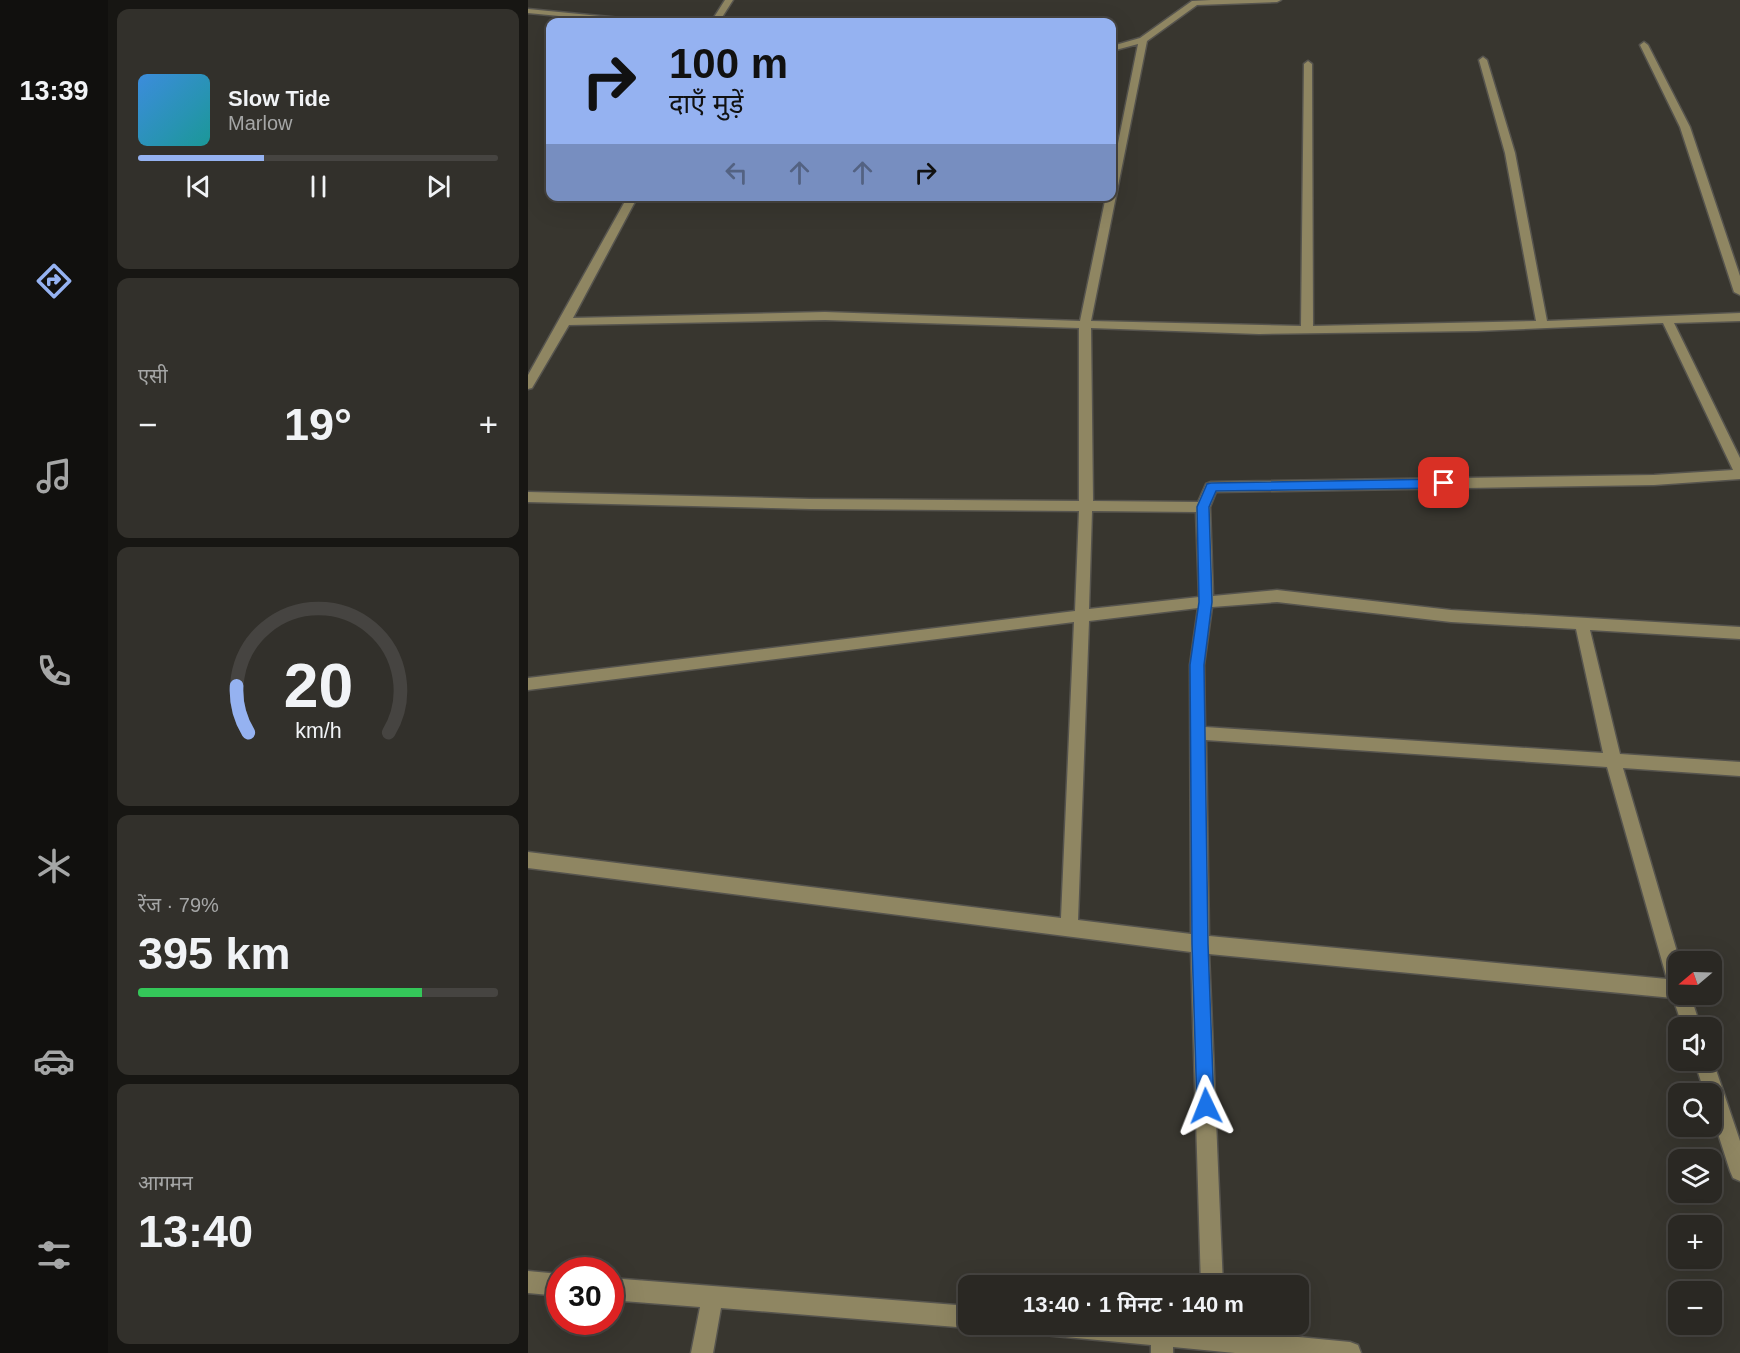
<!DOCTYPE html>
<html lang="hi">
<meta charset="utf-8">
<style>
:root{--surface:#2a2823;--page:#32302b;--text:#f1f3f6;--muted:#a5a6a6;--line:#464441;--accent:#95b2f1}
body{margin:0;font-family:Arial,"Noto Sans Devanagari",sans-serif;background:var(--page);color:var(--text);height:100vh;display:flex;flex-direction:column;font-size:22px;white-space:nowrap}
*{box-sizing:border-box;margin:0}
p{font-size:20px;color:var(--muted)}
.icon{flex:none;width:33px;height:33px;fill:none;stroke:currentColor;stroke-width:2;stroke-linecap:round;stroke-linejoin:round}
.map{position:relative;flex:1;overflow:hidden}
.details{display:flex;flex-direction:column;gap:9px;padding:9px;background:#171613;width:420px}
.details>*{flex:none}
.banner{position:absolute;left:18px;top:18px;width:570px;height:183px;border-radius:12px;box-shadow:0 6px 24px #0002,0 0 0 2px var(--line);background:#95b2f1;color:#111;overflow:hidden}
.needle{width:39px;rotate:251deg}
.buttons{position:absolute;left:1140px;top:951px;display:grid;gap:12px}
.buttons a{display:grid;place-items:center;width:54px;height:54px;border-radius:12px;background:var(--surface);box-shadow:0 6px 24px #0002,0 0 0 2px var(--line);font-size:30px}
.speed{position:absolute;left:18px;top:1257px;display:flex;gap:12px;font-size:30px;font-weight:700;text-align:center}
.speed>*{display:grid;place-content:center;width:78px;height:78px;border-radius:50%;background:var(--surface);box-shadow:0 6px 24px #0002,0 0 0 2px var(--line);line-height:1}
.speed .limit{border:9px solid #d22;background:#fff;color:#111}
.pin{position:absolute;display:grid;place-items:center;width:51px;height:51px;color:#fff;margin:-26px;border-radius:12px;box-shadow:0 3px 9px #0006}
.me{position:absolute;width:66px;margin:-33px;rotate:358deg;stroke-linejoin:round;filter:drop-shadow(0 0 4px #0008)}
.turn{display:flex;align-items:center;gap:21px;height:126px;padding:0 24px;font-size:27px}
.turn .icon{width:78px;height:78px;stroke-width:2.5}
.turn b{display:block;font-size:42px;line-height:51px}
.lanes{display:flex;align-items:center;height:57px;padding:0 24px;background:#0003;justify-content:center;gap:30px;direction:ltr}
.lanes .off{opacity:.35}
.big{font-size:45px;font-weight:600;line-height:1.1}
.details .widget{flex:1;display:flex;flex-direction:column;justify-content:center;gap:9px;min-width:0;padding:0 21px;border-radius:12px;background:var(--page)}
.details .dial{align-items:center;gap:0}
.dial svg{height:156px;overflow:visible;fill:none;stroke:var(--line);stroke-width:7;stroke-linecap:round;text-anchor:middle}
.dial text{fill:var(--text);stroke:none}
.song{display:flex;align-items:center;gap:18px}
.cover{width:72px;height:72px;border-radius:9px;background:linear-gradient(135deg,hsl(210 70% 55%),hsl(180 70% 35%))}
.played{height:6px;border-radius:3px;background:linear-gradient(90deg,var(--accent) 35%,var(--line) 35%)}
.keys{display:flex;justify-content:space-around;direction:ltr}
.heat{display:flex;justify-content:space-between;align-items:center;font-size:33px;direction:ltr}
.charge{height:9px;border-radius:4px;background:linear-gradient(90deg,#34c759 79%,var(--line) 0)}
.trip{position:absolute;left:430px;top:1275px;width:351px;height:60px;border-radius:12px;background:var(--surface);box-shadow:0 6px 24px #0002,0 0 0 2px var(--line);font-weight:600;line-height:60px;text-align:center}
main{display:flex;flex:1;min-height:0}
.tab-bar{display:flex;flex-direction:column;width:108px;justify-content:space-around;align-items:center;background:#11100e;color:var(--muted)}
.tab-bar .icon{width:42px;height:42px}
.tab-bar .current{color:var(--accent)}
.tab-bar b{font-size:27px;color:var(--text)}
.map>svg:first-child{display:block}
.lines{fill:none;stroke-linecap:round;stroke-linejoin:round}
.minor-casing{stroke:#56544e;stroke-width:3}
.minor{fill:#8f8662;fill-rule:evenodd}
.route{fill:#1a73e8;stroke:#114b97;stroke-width:1.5}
</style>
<main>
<nav class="tab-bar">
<b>13:39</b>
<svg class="icon current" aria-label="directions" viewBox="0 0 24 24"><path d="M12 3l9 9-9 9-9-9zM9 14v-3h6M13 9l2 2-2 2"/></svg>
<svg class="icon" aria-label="music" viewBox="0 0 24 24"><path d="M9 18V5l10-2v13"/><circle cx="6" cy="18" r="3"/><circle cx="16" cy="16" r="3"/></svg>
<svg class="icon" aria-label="phone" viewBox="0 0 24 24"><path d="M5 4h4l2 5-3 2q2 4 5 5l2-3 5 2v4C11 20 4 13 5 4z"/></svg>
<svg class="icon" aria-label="climate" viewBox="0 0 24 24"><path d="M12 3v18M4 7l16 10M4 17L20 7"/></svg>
<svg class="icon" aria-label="car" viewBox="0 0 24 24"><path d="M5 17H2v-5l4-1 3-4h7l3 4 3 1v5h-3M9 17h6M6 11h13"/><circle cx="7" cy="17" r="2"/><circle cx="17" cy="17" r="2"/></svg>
<svg class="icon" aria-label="filters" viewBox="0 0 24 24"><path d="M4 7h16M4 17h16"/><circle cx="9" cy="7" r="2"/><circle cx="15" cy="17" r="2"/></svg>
</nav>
<section class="details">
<div class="widget">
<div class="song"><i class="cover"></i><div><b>Slow Tide</b><p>Marlow</p></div></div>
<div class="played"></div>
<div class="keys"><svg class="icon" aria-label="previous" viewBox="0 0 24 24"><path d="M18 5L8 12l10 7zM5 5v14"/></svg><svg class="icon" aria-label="pause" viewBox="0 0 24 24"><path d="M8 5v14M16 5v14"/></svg><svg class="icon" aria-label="next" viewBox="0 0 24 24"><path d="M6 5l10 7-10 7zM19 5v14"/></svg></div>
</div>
<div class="widget"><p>एसी</p>
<div class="heat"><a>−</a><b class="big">19°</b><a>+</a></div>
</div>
<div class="widget dial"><svg viewBox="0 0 100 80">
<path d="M14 69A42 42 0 1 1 86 69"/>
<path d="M14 69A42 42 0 0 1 8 45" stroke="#95b2f1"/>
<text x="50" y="56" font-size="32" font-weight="700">20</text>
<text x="50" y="72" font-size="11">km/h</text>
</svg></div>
<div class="widget"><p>रेंज · 79%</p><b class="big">395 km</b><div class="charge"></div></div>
<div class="widget"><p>आगमन</p><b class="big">13:40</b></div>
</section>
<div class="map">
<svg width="1212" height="1353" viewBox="0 0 1212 1353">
<rect width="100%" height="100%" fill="#38362f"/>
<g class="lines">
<g class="minor-casing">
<g id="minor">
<path d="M197,0H205L191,22H183Z"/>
<path d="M683,0H753L749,2L669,5L619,41L563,321L773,326L776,64L780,61L784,64L785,326L1008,321L977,153L951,60L955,57L959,60L987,153L1019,321L1212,313V321L1146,323L1212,458V479L1126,485L688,492L682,507L685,596L749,590L923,610L1212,627V639L1062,630L1092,754L1212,762V776L1095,768L1152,962L1150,994H1162L1173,1028H1155L1145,998L681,954L695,1286H673L663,952L0,868V852L533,918L546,622L0,690V678L547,611L551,511L282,509L0,502V492L282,499L551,501V328L297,320L41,325L4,388L0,389V375L100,196H110L45,318L297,312L552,321L578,196H584V173L610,44L584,51V46L612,38L664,1ZM1135,323L1205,470L1126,475L683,482L678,484L670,502L565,501L563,328L731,334L949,331ZM564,511L668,512L671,597L561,609ZM749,602L923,622L1048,629L1075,753L677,727L676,665L684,607ZM670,608L662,665L663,934L550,920L561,621ZM678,740L1079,767L1139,979L681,936Z"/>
<path d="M0,9L113,20L117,22H93L0,13Z"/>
<path d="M1116,42L1120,45L1162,127L1212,276V295L1206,292L1152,127L1112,45Z"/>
<path d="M1184,1058L1212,1141V1181L1205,1178L1202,1171L1184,1115V1094H1177L1166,1060H1184Z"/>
<path d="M0,1271L32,1274V1296L0,1293Z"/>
<path d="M82,1278L441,1306V1324H449L441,1328L193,1308L185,1353H163L172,1307L82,1300Z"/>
<path d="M505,1324H636L675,1328V1324H697V1330L822,1342L830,1345L833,1353H707L645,1347V1353H623V1345L516,1335L508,1332Z"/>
</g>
</g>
<use href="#minor" class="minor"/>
</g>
<path class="route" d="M916,479L922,483L916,488L688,491L681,507L684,602L676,665L680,944L686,1106L684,1112L678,1114L671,1112L669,1106L664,944L662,665L671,602L669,507L679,484L683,483Z"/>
</svg>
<div class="buttons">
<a><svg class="needle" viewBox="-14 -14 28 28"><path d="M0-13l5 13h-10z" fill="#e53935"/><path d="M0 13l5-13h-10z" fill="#a5a6a6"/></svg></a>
<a><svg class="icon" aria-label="sound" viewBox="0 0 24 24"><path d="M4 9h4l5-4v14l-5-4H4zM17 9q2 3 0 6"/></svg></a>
<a><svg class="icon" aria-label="search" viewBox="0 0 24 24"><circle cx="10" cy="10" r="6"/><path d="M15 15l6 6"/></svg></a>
<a><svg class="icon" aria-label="layers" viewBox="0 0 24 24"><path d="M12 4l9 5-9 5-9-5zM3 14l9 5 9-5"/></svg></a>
<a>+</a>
<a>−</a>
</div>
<div class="speed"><div class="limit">30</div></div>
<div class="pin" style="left:916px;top:483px;background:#d93025"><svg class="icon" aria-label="arrive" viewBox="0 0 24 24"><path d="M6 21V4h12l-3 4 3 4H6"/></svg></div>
<svg class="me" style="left:678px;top:1106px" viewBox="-20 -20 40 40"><path d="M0-17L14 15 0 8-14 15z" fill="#1a73e8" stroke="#fff" stroke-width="4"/></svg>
<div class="trip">13:40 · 1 मिनट · 140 m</div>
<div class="banner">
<div class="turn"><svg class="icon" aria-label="right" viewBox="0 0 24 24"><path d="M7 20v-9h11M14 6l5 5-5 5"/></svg><div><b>100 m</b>दाएँ मुड़ें</div></div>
<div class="lanes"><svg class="icon off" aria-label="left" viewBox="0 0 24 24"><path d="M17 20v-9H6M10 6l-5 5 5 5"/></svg><svg class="icon off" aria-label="ahead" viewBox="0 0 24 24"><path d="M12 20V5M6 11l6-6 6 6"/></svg><svg class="icon off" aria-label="ahead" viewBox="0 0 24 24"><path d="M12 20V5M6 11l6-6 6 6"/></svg><svg class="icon" aria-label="right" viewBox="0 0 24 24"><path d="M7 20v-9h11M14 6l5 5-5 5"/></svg></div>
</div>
</div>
</main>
